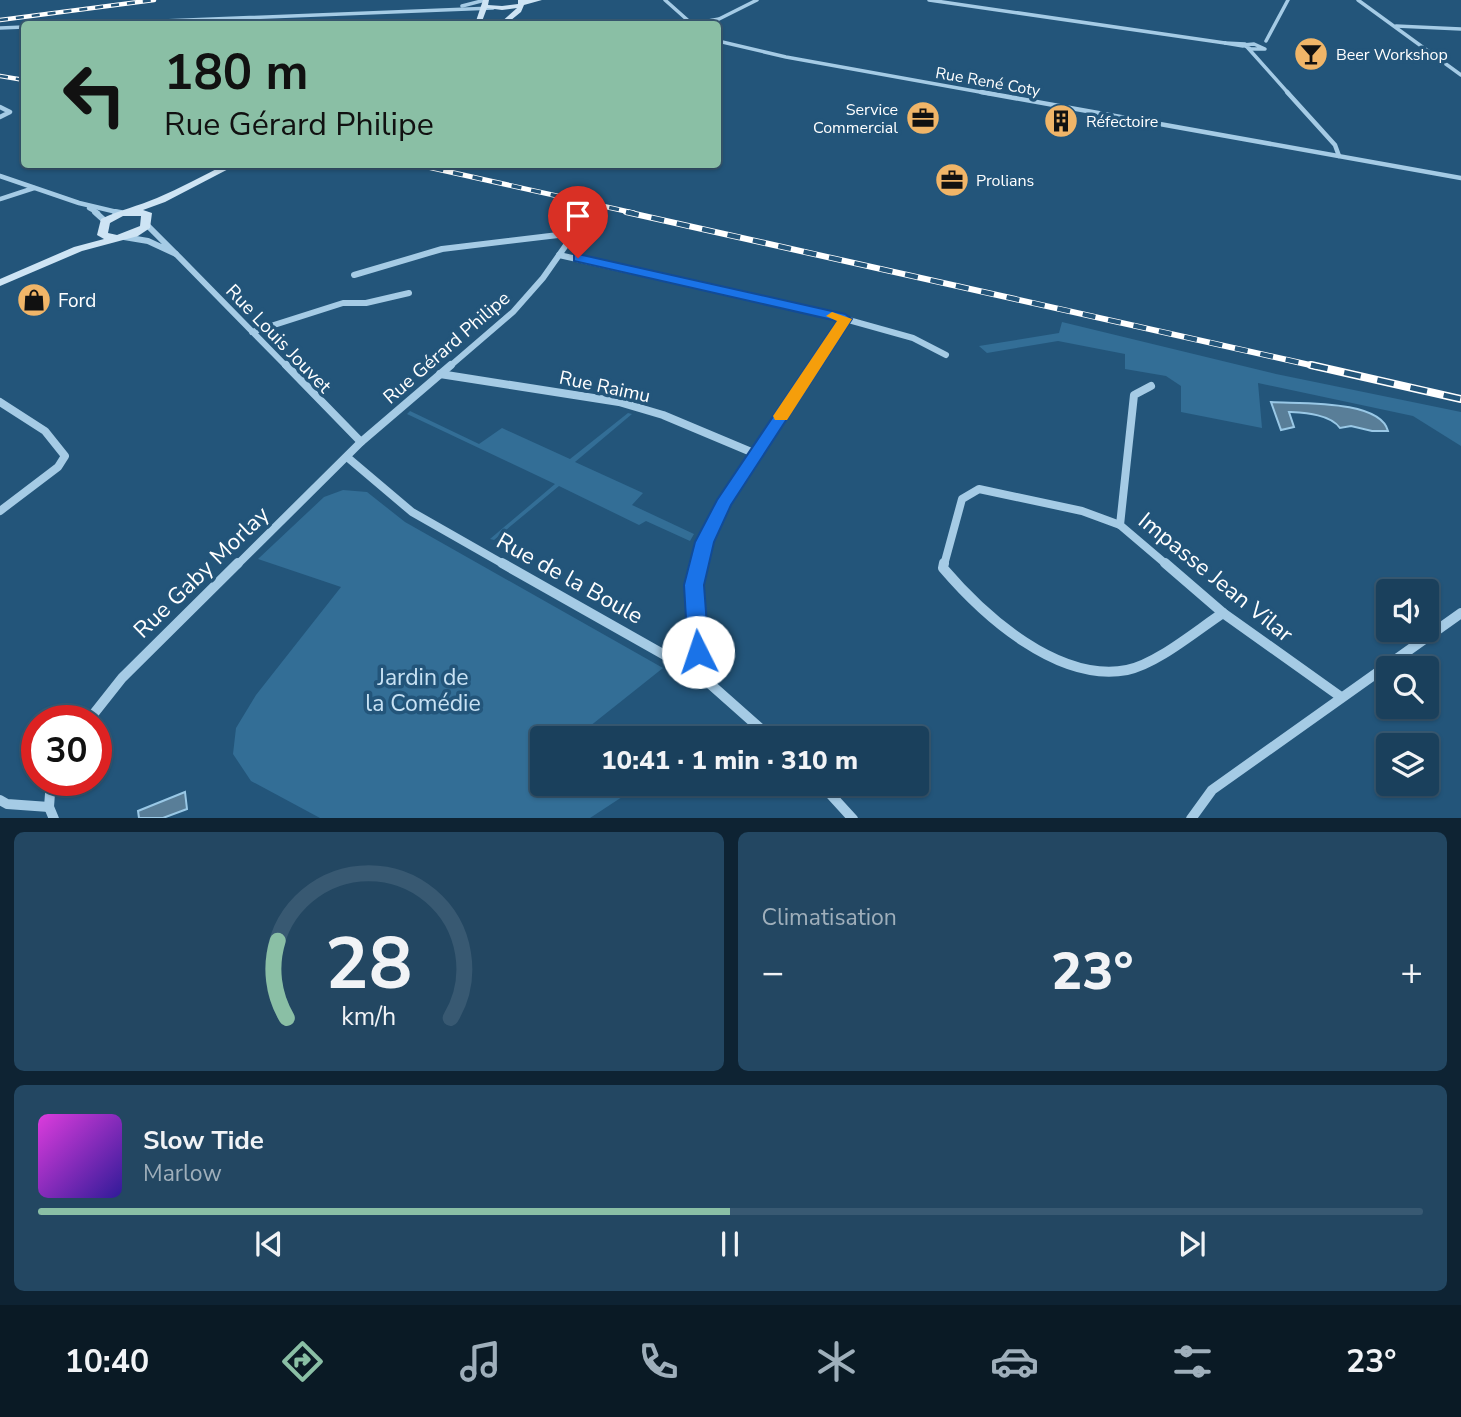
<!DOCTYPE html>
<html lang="fr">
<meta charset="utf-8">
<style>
:root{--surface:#1a405c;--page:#234762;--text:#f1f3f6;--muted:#9fafbb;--line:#385972;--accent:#8abfa5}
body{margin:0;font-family:"Nunito Sans",sans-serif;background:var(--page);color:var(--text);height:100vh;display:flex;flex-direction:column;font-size:26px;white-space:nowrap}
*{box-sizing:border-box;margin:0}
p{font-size:23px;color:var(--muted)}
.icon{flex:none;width:38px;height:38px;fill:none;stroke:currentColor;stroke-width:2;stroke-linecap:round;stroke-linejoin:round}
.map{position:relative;height:818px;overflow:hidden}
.sheet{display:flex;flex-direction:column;gap:14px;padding:14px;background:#0e2333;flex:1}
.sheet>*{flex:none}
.hud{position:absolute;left:21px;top:21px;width:700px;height:147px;border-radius:7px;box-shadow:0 2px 5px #0004,0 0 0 2px var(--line);background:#8abfa5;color:#111;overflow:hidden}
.buttons{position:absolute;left:1376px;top:579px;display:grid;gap:14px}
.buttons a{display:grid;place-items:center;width:63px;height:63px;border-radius:7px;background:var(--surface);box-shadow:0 2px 5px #0004,0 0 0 2px var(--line);font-size:35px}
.speed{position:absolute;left:21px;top:705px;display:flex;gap:14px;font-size:35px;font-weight:700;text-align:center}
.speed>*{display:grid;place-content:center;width:91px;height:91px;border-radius:50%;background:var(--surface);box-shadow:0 2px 5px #0004,0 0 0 2px var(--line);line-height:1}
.speed .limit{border:10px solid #d22;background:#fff;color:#111}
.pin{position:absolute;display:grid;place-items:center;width:60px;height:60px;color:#fff;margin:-72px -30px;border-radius:50% 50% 50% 0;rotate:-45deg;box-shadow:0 0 7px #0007}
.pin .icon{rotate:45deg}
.me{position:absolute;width:77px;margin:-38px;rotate:356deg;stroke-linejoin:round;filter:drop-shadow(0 0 5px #0008)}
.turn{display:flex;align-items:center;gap:24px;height:147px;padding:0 28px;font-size:32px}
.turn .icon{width:91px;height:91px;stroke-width:2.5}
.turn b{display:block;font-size:49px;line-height:60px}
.big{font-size:52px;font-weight:800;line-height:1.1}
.sheet .widget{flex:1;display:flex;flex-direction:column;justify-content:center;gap:10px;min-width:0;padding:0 24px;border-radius:10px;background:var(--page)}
.sheet .dial{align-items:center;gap:0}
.dial svg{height:182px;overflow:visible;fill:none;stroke:var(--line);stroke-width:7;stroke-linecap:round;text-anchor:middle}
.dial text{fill:var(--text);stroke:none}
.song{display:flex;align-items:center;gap:21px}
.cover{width:84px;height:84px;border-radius:10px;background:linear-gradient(135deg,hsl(300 70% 55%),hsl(250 70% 35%))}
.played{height:7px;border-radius:4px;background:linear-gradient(90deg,var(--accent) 50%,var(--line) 50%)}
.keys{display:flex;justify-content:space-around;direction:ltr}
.heat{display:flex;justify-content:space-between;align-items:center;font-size:38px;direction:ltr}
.sheet .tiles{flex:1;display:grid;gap:14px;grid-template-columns:1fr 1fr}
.widget:last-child{grid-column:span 2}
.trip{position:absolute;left:530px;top:726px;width:399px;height:70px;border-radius:7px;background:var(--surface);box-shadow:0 2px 5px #0004,0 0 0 2px var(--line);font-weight:800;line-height:70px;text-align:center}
.tab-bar{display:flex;height:112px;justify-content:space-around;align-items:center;background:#0a1a25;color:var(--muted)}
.tab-bar .icon{width:49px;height:49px}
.tab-bar .current{color:var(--accent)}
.tab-bar b{font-size:32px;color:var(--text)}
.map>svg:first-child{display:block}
.green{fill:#336e96}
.water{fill:#597e98;stroke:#99c8e6;stroke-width:2}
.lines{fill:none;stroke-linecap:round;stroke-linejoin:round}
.street-far4{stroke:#a5cbe5;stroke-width:3.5}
.street-far3{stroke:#a5cbe5;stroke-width:4.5}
.street-far2{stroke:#a5cbe5;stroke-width:6}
.street-far1{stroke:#a5cbe5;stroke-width:8}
.street{stroke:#a5cbe5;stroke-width:10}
.secondary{fill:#cee4f4;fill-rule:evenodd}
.rail-far3-casing{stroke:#fff;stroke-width:4.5}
.rail-far2-casing{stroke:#fff;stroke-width:5}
.rail-far1-casing{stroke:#fff;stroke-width:6}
.rail-casing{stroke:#fff;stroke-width:8}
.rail-far3{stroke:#23557a;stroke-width:2.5;stroke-dasharray:8;stroke-linecap:butt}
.rail-far2{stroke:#23557a;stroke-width:3.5;stroke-dasharray:10;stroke-linecap:butt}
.rail-far1{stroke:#23557a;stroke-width:4.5;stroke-dasharray:13;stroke-linecap:butt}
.rail{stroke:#23557a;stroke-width:5;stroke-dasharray:17;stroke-linecap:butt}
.route{fill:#1a73e8;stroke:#114b97;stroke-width:2}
.slow{fill:#f59e0b}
.labels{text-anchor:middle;stroke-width:7;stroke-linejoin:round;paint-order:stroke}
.far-poi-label{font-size:16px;fill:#fff;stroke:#23557a;text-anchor:start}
.far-street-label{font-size:16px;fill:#fff;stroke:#23557a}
.poi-label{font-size:19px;fill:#fff;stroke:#23557a;text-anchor:start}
.street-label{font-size:19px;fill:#fff;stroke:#23557a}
.near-street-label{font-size:23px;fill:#fff;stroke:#23557a}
.near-park-label{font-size:23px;fill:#c8e2f4;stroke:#23557a}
</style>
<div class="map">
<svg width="1461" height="819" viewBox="0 0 1461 819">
<rect width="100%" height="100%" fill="#23557a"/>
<g class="green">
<path d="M1062,322L1276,374L1461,412V446L1413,416L1258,383L1262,428L1181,412V386L1166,376L1125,369V354L1058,341L987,353L979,346L1059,333Z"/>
<path d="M410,411L479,444L502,428L570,459L628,413L632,414L575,462L643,493L632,505L694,534L690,541L646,521L639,525L559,486L494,540L490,539L555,484L407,414Z"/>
<path d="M343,490L367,492L405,522L663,668L575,738H542V784H609L622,797L590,818H320L251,781L233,754L236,728L256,695L341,587L258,559L324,497Z"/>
</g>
<g class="water">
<path d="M1271,402C1298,404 1380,399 1388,431H1372L1351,426L1340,428C1330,414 1305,413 1289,412L1294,427L1281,430Z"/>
<path d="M185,792L187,809L163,818H139L138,811Z"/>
</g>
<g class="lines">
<g class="street-far4">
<path d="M665,0L692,24"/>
<path d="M929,0L1225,43"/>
<path d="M1358,0L1461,75"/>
<path d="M462,6L485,0"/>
<path d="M87,24L493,8"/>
<path d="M692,24L719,19L757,0"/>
<path d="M1396,26L1461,29"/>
<path d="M0,28L24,27"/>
<path d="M718,41L786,57L991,94"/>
<path d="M1266,41L1288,0"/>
<path d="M1254,44L1265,49H1251L1243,45Z"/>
<path d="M1243,46L1225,43L1245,44"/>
<path d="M1248,48L1289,94"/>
</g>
<g class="street-far3">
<path d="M981,92L1461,178"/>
<path d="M1287,92L1335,145L1339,156"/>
<path d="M0,107L10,112L0,117"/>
<path d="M0,176L79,203L121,213"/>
<path d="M0,199L34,188"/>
<path d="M89,208L98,213"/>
</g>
<g class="street-far2">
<path d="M95,212L105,221"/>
<path d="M115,212L121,213"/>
<path d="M124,237L148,241L176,254L146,224"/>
<path d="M176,254L287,367"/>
<path d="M559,255L845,319L813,367"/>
<path d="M354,275L442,249L575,233"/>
<path d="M845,319L913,338L946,355"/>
<path d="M252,332L343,303H366L409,293"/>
<path d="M449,367L513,312L543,278L585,218"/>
</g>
<g class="street-far1">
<path d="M286,365L361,442"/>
<path d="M440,374L619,402L663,415L756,454"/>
<path d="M1151,386L1134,395L1120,525L1167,565"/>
<path d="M0,402L45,431L65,456L58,467L0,511"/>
<path d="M347,457L412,512L505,565"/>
<path d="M237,565L361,442L451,365"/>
<path d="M699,565C714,498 776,423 814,365"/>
<path d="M944,565L962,499L979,489L1082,511L1120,525"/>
</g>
<g class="street">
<path d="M502,563L700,675L771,738"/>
<path d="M699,563L694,585L700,675"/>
<path d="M944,563L943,568C984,616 1058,683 1127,670C1157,664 1197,630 1223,613"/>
<path d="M1165,563L1223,613L1341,697"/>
<path d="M88,721L122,678L238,563"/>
<path d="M51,780L49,807L54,819"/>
<path d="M821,784L853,819"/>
<path d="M0,800L7,804L49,807"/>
<path d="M1191,819L1212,790L1461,613"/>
</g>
<g class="secondary">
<path d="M483,0H489L488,5L502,6L518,4V0H542L524,5L521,12L506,24H499L517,8L502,10L487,8L481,24H475Z"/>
<path d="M226,164H238L165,202L143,210L152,213L150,228L138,236L82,251L0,286V279L74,247L104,239L97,235L101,219C120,210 138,206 157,198C180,188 203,176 226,164ZM123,216H141L140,226L117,235L108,233L110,223Z"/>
</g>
<g class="rail-far3-casing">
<g id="rail-far3">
<path d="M0,20L154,0"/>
<path d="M0,76L24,80"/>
</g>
</g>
<g class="rail-far2-casing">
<path id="rail-far2" d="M414,164L634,213"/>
</g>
<g class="rail-far1-casing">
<path id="rail-far1" d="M626,212L1319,367"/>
</g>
<g class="rail-casing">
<path id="rail" d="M1311,365L1461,399"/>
</g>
<use href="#rail-far3" class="rail-far3"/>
<use href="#rail-far2" class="rail-far2"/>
<use href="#rail-far1" class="rail-far1"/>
<use href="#rail" class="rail"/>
</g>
<path class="route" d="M578,254L845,314L852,319L731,505L714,542L704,585L709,652L706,658L698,661L691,658L688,652L684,585L695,542L717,500L837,321L574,261V255Z"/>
<path class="slow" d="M832,312L852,319L787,420H775L773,416L837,321L826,316Z"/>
<defs>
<g id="bar-disc" transform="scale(1.75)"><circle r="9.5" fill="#f0b568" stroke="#23557a"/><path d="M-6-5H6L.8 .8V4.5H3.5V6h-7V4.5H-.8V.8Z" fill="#111"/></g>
<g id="office-disc" transform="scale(1.75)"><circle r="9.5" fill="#f0b568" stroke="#23557a"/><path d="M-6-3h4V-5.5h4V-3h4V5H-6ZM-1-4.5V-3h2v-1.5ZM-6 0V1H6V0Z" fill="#111"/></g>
<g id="building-disc" transform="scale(1.75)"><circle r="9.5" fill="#f0b568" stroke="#23557a"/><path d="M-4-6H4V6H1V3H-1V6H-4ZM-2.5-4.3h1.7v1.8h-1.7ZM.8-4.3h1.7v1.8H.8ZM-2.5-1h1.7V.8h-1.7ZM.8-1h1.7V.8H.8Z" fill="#111"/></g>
<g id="shop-disc" transform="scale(1.75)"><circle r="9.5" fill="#f0b568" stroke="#23557a"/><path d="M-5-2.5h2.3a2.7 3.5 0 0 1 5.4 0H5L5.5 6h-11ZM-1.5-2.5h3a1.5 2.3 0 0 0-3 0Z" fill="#111"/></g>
</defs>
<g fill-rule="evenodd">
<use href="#bar-disc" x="1311" y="54"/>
<use href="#office-disc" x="923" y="118"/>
<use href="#building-disc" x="1061" y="121"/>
<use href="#office-disc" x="952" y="180"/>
<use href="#shop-disc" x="34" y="300"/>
</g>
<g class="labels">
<g class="far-poi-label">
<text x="1336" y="60">Beer Workshop</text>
<text x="898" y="115" text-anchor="end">Service<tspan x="898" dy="18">Commercial</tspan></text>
<text x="1086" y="127">Réfectoire</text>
<text x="976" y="186">Prolians</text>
</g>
<g class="far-street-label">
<text transform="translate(988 81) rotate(10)" y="6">Rue René Coty</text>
</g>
<g class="poi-label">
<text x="58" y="307">Ford</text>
</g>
<g class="street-label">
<text transform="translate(279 338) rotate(46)" y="7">Rue Louis Jouvet</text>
<text transform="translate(446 347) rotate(-41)" y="7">Rue Gérard Philipe</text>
<text transform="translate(605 386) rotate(12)" y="7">Rue Raimu</text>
</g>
<g class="near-street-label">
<text transform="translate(201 572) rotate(-44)" y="8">Rue Gaby Morlay</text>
<text transform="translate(1216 577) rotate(39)" y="8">Impasse Jean Vilar</text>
<text transform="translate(570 578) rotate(29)" y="8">Rue de la Boule</text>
</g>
<g class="near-park-label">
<text x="423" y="685">Jardin de<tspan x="423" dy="26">la Comédie</tspan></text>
</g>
</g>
</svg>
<div class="buttons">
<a><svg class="icon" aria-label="sound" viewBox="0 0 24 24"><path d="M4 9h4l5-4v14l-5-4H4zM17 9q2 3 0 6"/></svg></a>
<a><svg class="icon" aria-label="search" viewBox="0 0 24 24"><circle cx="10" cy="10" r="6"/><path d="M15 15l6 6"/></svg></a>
<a><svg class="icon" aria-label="layers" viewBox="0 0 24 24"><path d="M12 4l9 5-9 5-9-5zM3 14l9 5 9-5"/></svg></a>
</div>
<div class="speed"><div class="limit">30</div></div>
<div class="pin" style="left:578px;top:258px;background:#d93025"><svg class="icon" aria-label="arrive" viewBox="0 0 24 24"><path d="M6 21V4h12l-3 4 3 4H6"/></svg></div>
<svg class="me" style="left:698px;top:652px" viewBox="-20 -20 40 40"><circle r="19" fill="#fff"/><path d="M0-13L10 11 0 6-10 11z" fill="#1a73e8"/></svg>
<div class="trip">10:41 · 1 min · 310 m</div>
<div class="hud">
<div class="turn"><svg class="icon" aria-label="left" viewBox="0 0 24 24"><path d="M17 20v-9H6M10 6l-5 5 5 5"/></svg><div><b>180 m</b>Rue Gérard Philipe</div></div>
</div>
</div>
<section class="sheet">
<div class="tiles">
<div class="widget dial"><svg viewBox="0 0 100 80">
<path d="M14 69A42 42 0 1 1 86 69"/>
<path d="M14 69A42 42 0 0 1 10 35" stroke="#8abfa5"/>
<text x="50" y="56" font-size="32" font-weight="700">28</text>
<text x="50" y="72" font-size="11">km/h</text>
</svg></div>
<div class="widget"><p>Climatisation</p>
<div class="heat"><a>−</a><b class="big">23°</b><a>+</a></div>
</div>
<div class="widget">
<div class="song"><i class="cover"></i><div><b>Slow Tide</b><p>Marlow</p></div></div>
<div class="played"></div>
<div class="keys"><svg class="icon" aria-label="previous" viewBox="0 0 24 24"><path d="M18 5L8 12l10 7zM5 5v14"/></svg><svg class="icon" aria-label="pause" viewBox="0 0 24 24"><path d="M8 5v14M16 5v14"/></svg><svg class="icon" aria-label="next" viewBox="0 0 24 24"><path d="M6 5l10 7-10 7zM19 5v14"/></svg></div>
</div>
</div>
</section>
<nav class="tab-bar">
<b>10:40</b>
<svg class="icon current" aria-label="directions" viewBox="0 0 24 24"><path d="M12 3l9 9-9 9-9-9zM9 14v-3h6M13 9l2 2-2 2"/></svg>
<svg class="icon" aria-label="music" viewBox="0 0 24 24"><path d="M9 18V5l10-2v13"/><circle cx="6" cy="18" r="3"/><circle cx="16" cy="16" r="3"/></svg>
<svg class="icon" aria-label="phone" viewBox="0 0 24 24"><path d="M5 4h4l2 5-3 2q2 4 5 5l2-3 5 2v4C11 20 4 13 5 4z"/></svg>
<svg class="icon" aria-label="climate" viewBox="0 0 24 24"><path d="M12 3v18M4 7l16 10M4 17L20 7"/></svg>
<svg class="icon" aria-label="car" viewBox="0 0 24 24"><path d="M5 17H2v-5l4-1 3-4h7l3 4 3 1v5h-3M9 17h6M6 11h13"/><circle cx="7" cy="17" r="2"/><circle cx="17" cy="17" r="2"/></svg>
<svg class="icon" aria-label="filters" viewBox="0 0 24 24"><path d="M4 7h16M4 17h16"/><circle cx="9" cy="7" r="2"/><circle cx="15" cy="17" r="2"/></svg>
<b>23°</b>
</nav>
